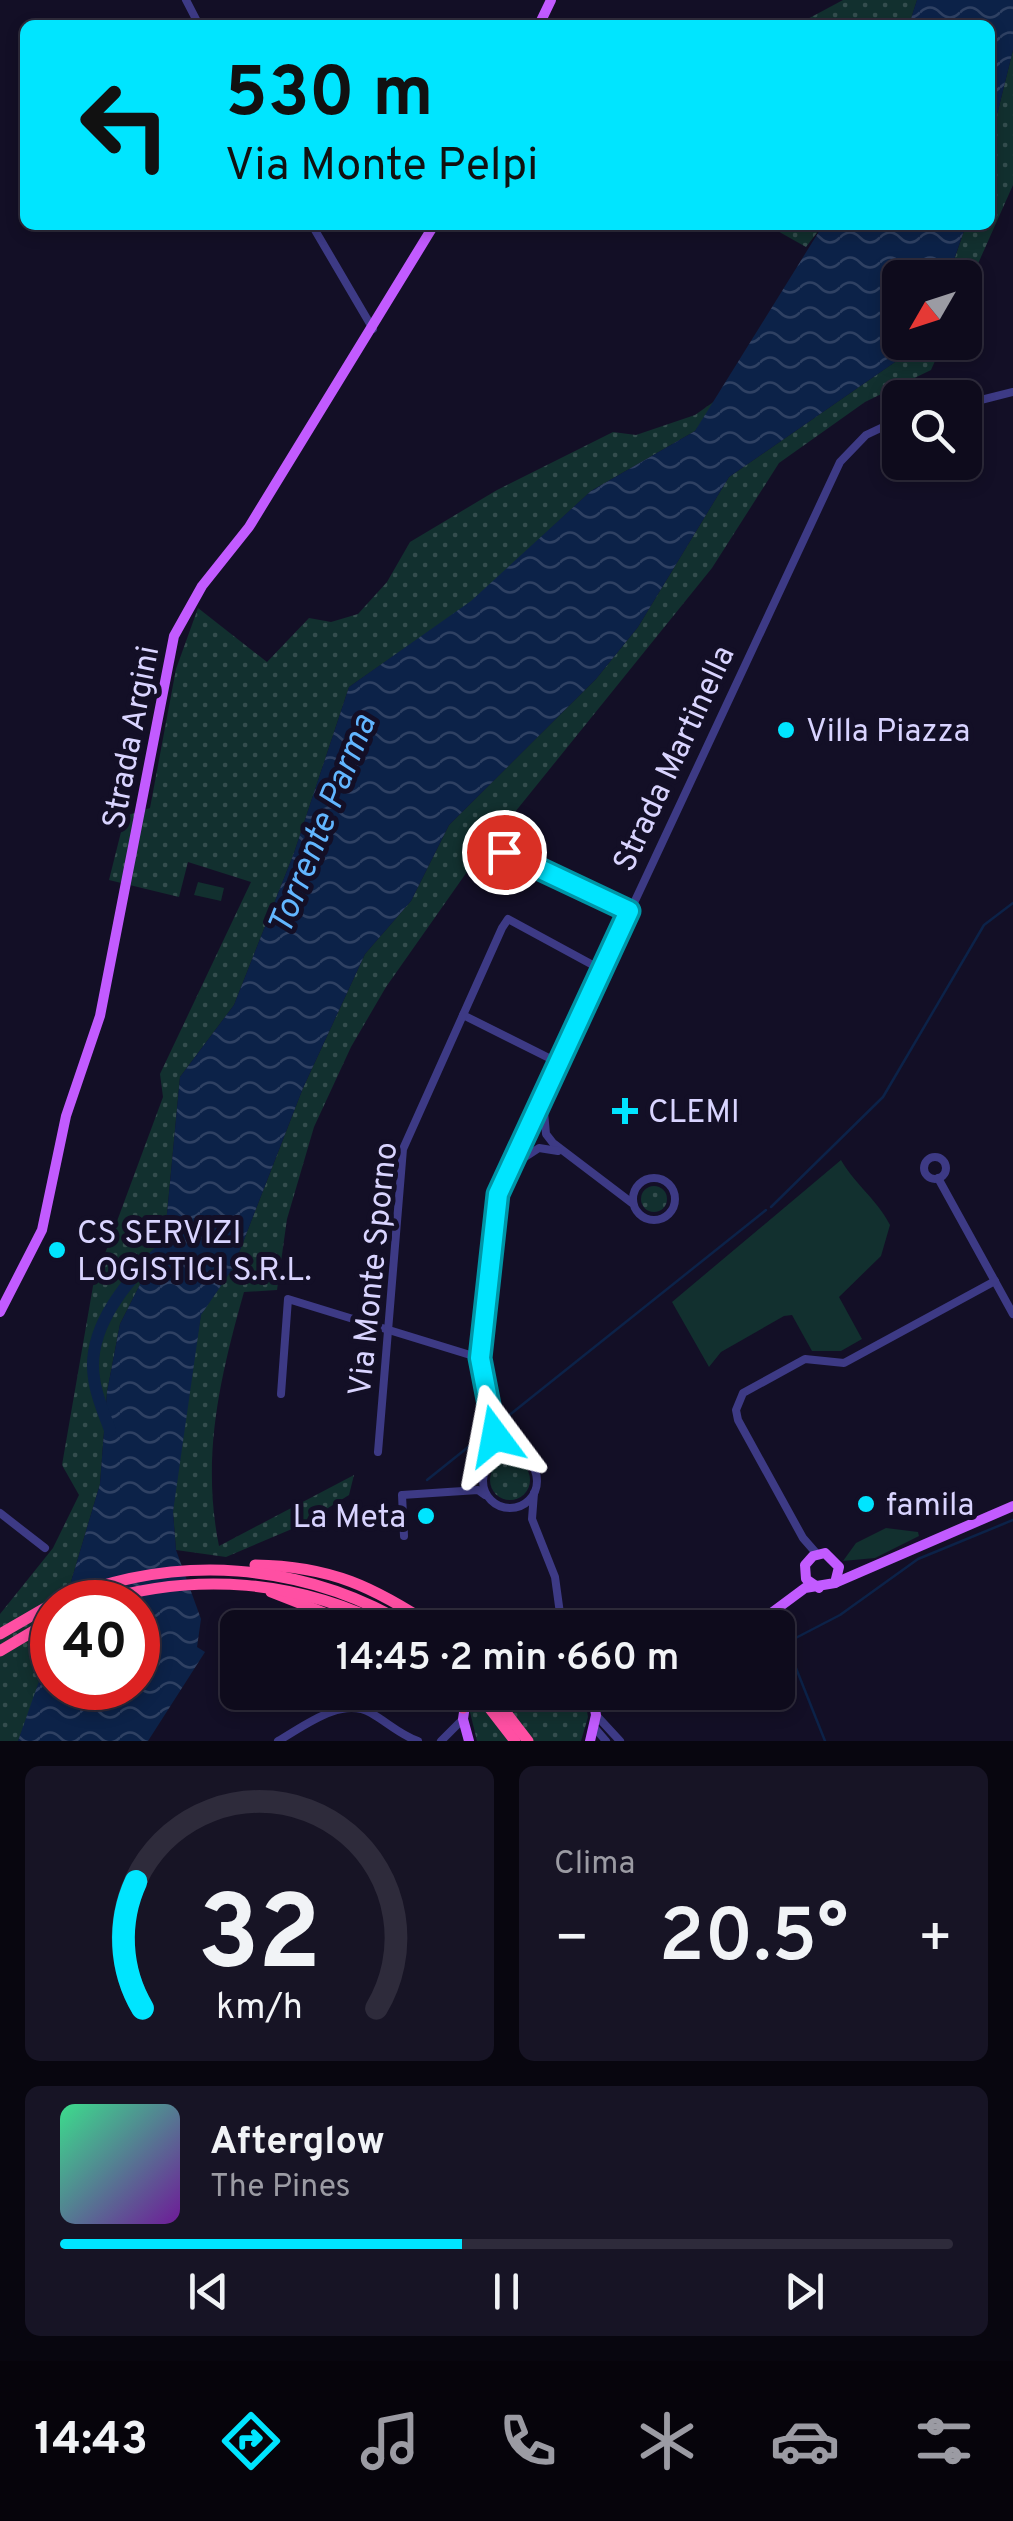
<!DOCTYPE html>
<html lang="it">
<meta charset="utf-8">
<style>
:root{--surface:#0e0b1c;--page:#171425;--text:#f1f3f6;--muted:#9b9ba3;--line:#2e2b3b;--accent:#00e5ff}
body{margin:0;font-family:Overpass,sans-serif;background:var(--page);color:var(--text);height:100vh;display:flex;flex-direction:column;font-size:38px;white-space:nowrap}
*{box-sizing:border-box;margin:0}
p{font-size:32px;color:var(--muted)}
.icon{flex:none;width:55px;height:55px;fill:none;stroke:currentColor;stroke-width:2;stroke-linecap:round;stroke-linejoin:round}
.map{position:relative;height:1741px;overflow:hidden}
.side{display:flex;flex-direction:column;gap:25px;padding:25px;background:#08060f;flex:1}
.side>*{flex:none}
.guide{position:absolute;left:20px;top:20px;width:975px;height:210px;border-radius:15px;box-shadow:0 5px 15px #0003,0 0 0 2px var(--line);background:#00e5ff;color:#111;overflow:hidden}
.needle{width:65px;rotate:231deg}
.tools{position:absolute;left:882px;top:260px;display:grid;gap:20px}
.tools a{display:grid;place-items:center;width:100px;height:100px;border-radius:15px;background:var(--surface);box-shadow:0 5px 15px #0003,0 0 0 2px var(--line);font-size:50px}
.speed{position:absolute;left:30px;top:1580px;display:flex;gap:20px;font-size:50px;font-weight:700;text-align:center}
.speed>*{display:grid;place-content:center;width:130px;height:130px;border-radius:50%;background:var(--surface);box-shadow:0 5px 15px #0003,0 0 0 2px var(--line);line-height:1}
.speed .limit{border:15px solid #d22;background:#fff;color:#111}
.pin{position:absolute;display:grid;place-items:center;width:85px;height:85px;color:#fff;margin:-42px;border:5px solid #fff;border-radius:50%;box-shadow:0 2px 10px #0007}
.me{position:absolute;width:110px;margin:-55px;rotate:347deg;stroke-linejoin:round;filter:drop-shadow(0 0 8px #0008)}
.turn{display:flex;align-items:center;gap:35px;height:210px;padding:0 40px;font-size:45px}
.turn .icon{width:130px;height:130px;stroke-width:2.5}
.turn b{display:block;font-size:70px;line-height:85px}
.big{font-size:75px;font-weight:600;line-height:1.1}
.side .tile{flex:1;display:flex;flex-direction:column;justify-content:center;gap:15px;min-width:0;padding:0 35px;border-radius:15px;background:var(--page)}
.side .dial{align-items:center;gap:0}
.dial svg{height:260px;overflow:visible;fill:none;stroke:var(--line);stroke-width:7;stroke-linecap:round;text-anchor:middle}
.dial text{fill:var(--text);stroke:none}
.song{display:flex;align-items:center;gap:30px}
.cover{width:120px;height:120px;border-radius:15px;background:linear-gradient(135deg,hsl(150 70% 55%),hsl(280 70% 35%))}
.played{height:10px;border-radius:5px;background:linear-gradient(90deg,var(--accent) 45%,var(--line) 45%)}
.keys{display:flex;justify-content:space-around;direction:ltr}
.heat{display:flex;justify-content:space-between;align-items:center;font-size:55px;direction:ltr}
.side .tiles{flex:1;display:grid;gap:25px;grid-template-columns:1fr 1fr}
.tile:last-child{grid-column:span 2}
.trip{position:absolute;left:220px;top:1610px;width:575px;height:100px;border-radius:15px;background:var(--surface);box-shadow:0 5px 15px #0003,0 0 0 2px var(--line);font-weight:600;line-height:100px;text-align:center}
.menu{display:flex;height:160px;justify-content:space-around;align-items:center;background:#06040b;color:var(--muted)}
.menu .icon{width:70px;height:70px}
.menu .on{color:var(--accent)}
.menu b{font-size:45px;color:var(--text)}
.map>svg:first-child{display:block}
.grass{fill:url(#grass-dots)}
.park{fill:#12302f}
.water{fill:url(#water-waves)}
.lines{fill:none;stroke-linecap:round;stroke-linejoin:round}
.stream{stroke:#0c2248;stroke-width:2.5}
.river{stroke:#0c2248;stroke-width:12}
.minor{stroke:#3d3a85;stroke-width:8}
.major{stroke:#c25bff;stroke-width:10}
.highway{stroke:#ff4fa3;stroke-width:11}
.route-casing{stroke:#0095a6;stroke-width:25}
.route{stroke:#00e5ff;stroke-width:18}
.poi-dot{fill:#00e5ff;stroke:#130f26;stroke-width:4}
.labels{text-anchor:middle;stroke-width:10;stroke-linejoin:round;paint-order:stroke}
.poi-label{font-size:32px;fill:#d9d4ff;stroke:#130f26;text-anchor:start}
.street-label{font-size:32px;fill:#d9d4ff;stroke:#130f26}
.water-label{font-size:35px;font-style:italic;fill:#62b6ff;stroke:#130f26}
</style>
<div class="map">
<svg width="1013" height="1741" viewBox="0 0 1013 1741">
<defs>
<pattern id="grass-dots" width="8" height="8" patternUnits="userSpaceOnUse" patternTransform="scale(2.5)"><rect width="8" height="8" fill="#12302f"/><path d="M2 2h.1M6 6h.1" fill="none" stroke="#344d4e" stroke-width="1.8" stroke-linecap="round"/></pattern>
<pattern id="water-waves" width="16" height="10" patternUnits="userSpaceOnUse" patternTransform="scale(2.5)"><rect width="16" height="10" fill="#0c2248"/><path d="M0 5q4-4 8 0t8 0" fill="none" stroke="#2f4163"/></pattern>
</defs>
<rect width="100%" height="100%" fill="#130f26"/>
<g class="grass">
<path d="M843,0H917L909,25L802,22Z"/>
<path d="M1013,50V185L965,293V278H948L966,225H990V143Z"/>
<path d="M767,225H823L806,247Z"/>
<path d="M915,343H943L931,370L865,402L779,463L712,568L469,869L386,987L351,1047L314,1127L287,1219L277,1290L244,1292C220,1377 201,1457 219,1546L354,1475L349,1495L299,1526L226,1557L176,1550L173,1512L181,1436L201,1314L233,1268L303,1088L365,954L411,901L449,825L596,679L638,627L729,477L908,353Z"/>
<path d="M719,398L695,431L591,491L471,602L349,687L294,853L234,1005L180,1077L165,1235L120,1324L107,1392L100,1484L65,1602H52C52,1653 37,1694 18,1741H0V1614L53,1548L79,1495L62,1465L93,1286L163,1097L160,1074L251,882L188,862L179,897L109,880L125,816L150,808L176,669L198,608L267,662L309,618L331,622L358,614L387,582L410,542L497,490L613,432L636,435L695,415Z"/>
<circle cx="654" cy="1199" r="13"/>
<circle cx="510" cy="1480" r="20"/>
<path d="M584,1692L588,1717L581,1741H477L470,1712L475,1693Z"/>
</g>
<g class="park">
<path d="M198,882L224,888L221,901L194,895Z"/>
<path d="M841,1160C857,1187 876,1198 890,1225L881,1256L839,1297L862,1339L841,1351H812L792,1315L784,1316L721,1352L709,1367L672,1302Z"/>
<path d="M886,1528L918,1532L919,1536L875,1558L843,1561L856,1543Z"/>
</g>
<g class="water">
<path d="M917,0H1013V50L990,143V25H909Z"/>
<path d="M823,225H966L948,277L900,278V342L915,343L908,353L729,477L638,627L596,679L449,825L411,901L365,954L303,1088L233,1268L201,1315L173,1512L176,1550L201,1619L197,1647L205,1652L148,1741H18L52,1644V1688H138V1602H65L100,1484L107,1392L120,1324L165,1235L180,1077L234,1005L294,853L349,687L471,601L591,491L695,431Z"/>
</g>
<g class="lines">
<g class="stream">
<path d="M771,1207L883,1097L984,925L1013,903"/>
<path d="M497,1425L766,1210"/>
<path d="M427,1480L487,1432"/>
<path d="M825,1741L786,1643L840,1615L918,1559L1013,1520"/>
</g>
<path class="river" d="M110,1430C104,1413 96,1396 94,1378C86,1328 129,1275 166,1247"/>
<g class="minor">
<path d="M186,0L199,25"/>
<path d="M312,225L373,329"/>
<path d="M965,404L1013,392"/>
<path d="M504,852L629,911"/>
<path d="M463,1015L559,1063"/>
<path d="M543,1100L546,1134L553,1143L632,1203"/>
<circle cx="935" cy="1168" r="11"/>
<path d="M513,1165L539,1148L558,1151"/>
<circle cx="654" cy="1199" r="21"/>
<path d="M938,1178L1013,1314"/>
<path d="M281,1394L288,1299L480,1358"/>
<path d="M378,1452L403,1149L502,928L508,919L602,970"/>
<circle cx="510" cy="1481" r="27"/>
<path d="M493,1460L495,1437L480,1358L498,1194L840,462L866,435L900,419"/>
<path d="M534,1493L532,1519L555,1577L562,1628"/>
<path d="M0,1513L45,1548"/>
<path d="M404,1536L402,1495L478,1490L485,1495"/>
<path d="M817,1554L803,1538L738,1420L736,1410L743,1393L805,1359L844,1363L995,1281"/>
<path d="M596,1715L620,1741"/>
<path d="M594,1727L606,1741"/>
<path d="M278,1741C303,1727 341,1696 371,1713C387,1722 400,1735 418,1741"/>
<path d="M441,1741L463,1719"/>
</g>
<g class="major">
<path d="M539,25L551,0"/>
<path d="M0,1312L42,1230L66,1116L100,1016L174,636L202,586L249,527L434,225"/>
<path d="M835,1583L1013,1506"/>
<path d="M751,1628L805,1588L835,1583L839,1567L825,1553L813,1556L805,1565L806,1579L819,1588"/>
<path d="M467,1692L463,1719L469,1741"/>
<path d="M596,1709L614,1692"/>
<path d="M590,1741L596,1715L592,1692"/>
</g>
<g class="highway">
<path d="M255,1565C331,1566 374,1587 436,1628"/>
<path d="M271,1592L363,1628"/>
<path d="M56,1602C175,1552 303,1561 413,1628"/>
<path d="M96,1602C197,1571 298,1580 392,1628"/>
<path d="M0,1634L52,1604"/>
<path d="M0,1651L52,1620"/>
<path d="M453,1692L463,1708"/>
<path d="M477,1692L515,1741"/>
<path d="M490,1692L528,1741"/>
</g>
</g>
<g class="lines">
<g class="route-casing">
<path id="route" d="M495,1436L480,1358L498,1194L629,911L504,852"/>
</g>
<use href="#route" class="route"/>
</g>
<g class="poi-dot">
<circle cx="786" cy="730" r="10"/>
<path d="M620 1096h10v10h10v10h-10v10h-10v-10h-10v-10h10z"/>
<circle cx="57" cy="1250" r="10"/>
<circle cx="866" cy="1504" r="10"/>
<circle cx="426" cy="1516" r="10"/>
</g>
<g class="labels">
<g class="poi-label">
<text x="806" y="741">Villa Piazza</text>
<text x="648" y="1122">CLEMI</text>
<text x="77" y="1243">CS SERVIZI<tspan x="77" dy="37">LOGISTICI S.R.L.</tspan></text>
<text x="886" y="1515">famila</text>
<text x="406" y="1527" text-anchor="end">La Meta</text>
</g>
<g class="street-label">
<text transform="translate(130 737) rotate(-79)" y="11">Strada Argini</text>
<text transform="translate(673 758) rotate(-65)" y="11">Strada Martinella</text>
<text transform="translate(372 1269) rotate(-84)" y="11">Via Monte Sporno</text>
</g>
<g class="water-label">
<text transform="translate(321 824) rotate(-68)" y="12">Torrente Parma</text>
</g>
</g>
</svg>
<div class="tools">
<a><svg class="needle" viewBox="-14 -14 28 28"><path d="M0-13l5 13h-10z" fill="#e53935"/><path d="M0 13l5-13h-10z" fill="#9b9ba3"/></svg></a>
<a><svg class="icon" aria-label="search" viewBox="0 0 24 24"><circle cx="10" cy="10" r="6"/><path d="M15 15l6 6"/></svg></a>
</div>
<div class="speed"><div class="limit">40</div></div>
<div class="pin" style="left:504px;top:852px;background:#d93025"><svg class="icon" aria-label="arrive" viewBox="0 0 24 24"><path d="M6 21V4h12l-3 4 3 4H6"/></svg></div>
<svg class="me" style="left:495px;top:1436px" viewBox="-20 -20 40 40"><path d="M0-17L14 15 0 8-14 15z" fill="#00e5ff" stroke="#fff" stroke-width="4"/></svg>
<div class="trip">14:45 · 2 min · 660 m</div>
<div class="guide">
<div class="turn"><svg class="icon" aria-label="left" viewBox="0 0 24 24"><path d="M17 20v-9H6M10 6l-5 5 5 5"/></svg><div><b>530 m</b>Via Monte Pelpi</div></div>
</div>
</div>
<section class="side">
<div class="tiles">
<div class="tile dial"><svg viewBox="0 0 100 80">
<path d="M14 69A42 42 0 1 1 86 69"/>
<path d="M14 69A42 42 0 0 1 12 30" stroke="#00e5ff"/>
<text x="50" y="56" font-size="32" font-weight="700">32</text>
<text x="50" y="72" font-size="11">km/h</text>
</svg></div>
<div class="tile"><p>Clima</p>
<div class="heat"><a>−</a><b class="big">20.5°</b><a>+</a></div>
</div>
<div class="tile">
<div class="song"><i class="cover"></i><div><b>Afterglow</b><p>The Pines</p></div></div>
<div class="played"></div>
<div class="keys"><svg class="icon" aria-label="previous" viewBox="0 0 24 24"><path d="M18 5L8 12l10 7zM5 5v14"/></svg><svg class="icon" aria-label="pause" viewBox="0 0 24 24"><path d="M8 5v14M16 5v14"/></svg><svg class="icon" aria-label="next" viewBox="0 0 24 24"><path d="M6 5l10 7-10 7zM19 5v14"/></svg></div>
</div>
</div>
</section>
<nav class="menu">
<b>14:43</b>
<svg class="icon on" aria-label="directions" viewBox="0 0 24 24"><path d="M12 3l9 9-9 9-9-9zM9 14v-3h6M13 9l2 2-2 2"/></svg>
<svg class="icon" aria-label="music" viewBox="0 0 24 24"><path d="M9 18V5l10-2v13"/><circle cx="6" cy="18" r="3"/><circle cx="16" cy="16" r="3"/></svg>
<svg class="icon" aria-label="phone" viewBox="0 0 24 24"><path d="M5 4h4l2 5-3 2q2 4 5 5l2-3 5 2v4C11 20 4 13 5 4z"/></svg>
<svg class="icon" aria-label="climate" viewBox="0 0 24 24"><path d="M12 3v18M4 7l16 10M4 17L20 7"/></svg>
<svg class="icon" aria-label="car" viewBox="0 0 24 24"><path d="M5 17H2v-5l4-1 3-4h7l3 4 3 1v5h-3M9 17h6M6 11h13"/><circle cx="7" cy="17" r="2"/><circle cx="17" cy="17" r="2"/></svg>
<svg class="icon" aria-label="filters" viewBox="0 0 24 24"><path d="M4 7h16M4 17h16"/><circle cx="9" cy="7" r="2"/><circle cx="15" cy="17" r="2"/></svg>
</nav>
